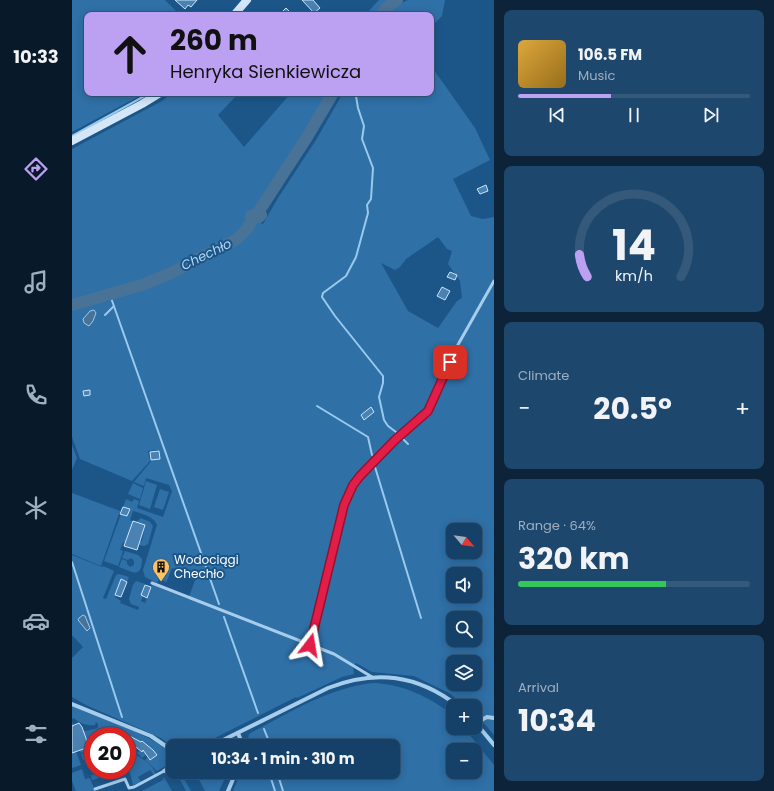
<!DOCTYPE html>
<meta charset="utf-8">
<style>
:root{--surface:#154067;--page:#1e476d;--text:#f1f3f6;--muted:#9dafc0;--line:#34597b;--accent:#bca0f2}
body{margin:0;font-family:Poppins,sans-serif;background:var(--page);color:var(--text);height:100vh;display:flex;flex-direction:column;font-size:15px;white-space:nowrap}
*{box-sizing:border-box;margin:0}
p{font-size:13px;color:var(--muted)}
.icon{flex:none;width:22px;height:22px;fill:none;stroke:currentColor;stroke-width:2;stroke-linecap:round;stroke-linejoin:round}
.map{position:relative;flex:1;overflow:hidden}
.sheet{display:flex;flex-direction:column;gap:10px;padding:10px;background:#0c2339;width:280px}
.sheet>*{flex:none}
.banner{position:absolute;left:12px;top:12px;width:350px;height:84px;border-radius:8px;box-shadow:0 2px 10px #0003,0 0 0 1px var(--line);background:#bca0f2;color:#111;overflow:hidden}
.needle{width:26px;rotate:119deg}
.fabs{position:absolute;left:374px;top:523px;display:grid;gap:8px}
.fabs a{display:grid;place-items:center;width:36px;height:36px;border-radius:8px;background:var(--surface);box-shadow:0 2px 10px #0003,0 0 0 1px var(--line);font-size:20px}
.speed{position:absolute;left:12px;top:727px;display:flex;gap:8px;font-size:20px;font-weight:700;text-align:center}
.speed>*{display:grid;place-content:center;width:52px;height:52px;border-radius:50%;background:var(--surface);box-shadow:0 2px 10px #0003,0 0 0 1px var(--line);line-height:1}
.speed .limit{border:6px solid #d22;background:#fff;color:#111}
.pin{position:absolute;display:grid;place-items:center;width:34px;height:34px;color:#fff;margin:-17px;border-radius:8px;box-shadow:0 2px 6px #0006}
.me{position:absolute;width:44px;margin:-22px;rotate:14deg;stroke-linejoin:round;filter:drop-shadow(0 0 3px #0008)}
.turn{display:flex;align-items:center;gap:14px;height:84px;padding:0 20px;font-size:18px}
.turn .icon{width:52px;height:52px;stroke-width:2.5}
.turn b{display:block;font-size:28px;line-height:34px}
.big{font-size:30px;font-weight:700;line-height:1.1}
.sheet .tile{flex:1;display:flex;flex-direction:column;justify-content:center;gap:6px;min-width:0;padding:0 14px;border-radius:8px;background:var(--page)}
.sheet .dial{align-items:center;gap:0}
.dial svg{height:104px;overflow:visible;fill:none;stroke:var(--line);stroke-width:7;stroke-linecap:round;text-anchor:middle}
.dial text{fill:var(--text);stroke:none}
.song{display:flex;align-items:center;gap:12px}
.cover{width:48px;height:48px;border-radius:6px;background:linear-gradient(135deg,hsl(40 70% 55%),hsl(40 70% 35%))}
.played{height:4px;border-radius:2px;background:linear-gradient(90deg,var(--accent) 40%,var(--line) 40%)}
.keys{display:flex;justify-content:space-around;direction:ltr}
.heat{display:flex;justify-content:space-between;align-items:center;font-size:22px;direction:ltr}
.charge{height:6px;border-radius:3px;background:linear-gradient(90deg,#34c759 64%,var(--line) 0)}
.trip{position:absolute;left:94px;top:739px;width:234px;height:40px;border-radius:8px;background:var(--surface);box-shadow:0 2px 10px #0003,0 0 0 1px var(--line);font-weight:700;line-height:40px;text-align:center}
main{display:flex;flex:1;min-height:0}
.menu{display:flex;flex-direction:column;width:72px;justify-content:space-around;align-items:center;background:#081a29;color:var(--muted)}
.menu .icon{width:28px;height:28px}
.menu .selected{color:var(--accent)}
.menu b{font-size:18px;color:var(--text)}
.map>svg:first-child{display:block}
.green{fill:#2f70a7;fill-rule:evenodd}
.water{fill:#497297;stroke:#9ac9ee}
.lines{fill:none;stroke-linecap:round;stroke-linejoin:round}
.stream{stroke:#9ac9ee;stroke-width:2}
.river{stroke:#497297;stroke-width:12}
.building{fill:#4982b3;stroke:#cce4f9}
.lane{stroke:#a7cdec;stroke-width:3}
.street{stroke:#a7cdec;stroke-width:4}
.secondary{stroke:#d3e7f9;stroke-width:8}
.route-casing{stroke:#92132f;stroke-width:10}
.route{stroke:#e11d48;stroke-width:7}
.labels{text-anchor:middle;stroke-width:4;stroke-linejoin:round;paint-order:stroke}
.poi-label{font-size:12px;fill:#fff;stroke:#1c5689;text-anchor:start}
.water-label{font-size:13px;font-style:italic;fill:#b2d6f3;stroke:#1c5689}
</style>
<main>
<nav class="menu">
<b>10:33</b>
<svg class="icon selected" aria-label="directions" viewBox="0 0 24 24"><path d="M12 3l9 9-9 9-9-9zM9 14v-3h6M13 9l2 2-2 2"/></svg>
<svg class="icon" aria-label="music" viewBox="0 0 24 24"><path d="M9 18V5l10-2v13"/><circle cx="6" cy="18" r="3"/><circle cx="16" cy="16" r="3"/></svg>
<svg class="icon" aria-label="phone" viewBox="0 0 24 24"><path d="M5 4h4l2 5-3 2q2 4 5 5l2-3 5 2v4C11 20 4 13 5 4z"/></svg>
<svg class="icon" aria-label="climate" viewBox="0 0 24 24"><path d="M12 3v18M4 7l16 10M4 17L20 7"/></svg>
<svg class="icon" aria-label="car" viewBox="0 0 24 24"><path d="M5 17H2v-5l4-1 3-4h7l3 4 3 1v5h-3M9 17h6M6 11h13"/><circle cx="7" cy="17" r="2"/><circle cx="17" cy="17" r="2"/></svg>
<svg class="icon" aria-label="filters" viewBox="0 0 24 24"><path d="M4 7h16M4 17h16"/><circle cx="9" cy="7" r="2"/><circle cx="15" cy="17" r="2"/></svg>
</nav>
<div class="map">
<svg width="422" height="791" viewBox="0 0 422 791">
<rect width="100%" height="100%" fill="#1c5689"/>
<g class="green">
<path d="M0,0H93L108,15H15V93H73L0,132Z"/>
<path d="M307,0H320L310,8L305,15H293Z"/>
<path d="M336,0H373L370,16L359,27V15H316L323,6Z"/>
<path d="M362,70L403,128L418,160L381,179L399,216L411,219L422,217V735L403,713V706H394L377,693L342,676L300,672L284,663L281,666L282,674L270,677L225,698L224,697L127,746H101V747L89,738L14,705L0,697V658L11,647L1,636H0V555L30,567L31,566L42,571L31,598L34,599L44,575L47,574L57,577L55,582L49,580L43,595V597L49,601L48,603L66,610L67,607L59,604L57,599L61,585L64,581L73,584L69,595L71,596L69,601L73,603L80,585L116,599L124,578L100,568L94,583L93,581L87,579L85,583L73,577L71,570L85,525C82,516 70,514 61,511L58,520L61,521L53,543L51,542L48,550L51,551L46,566L32,561L49,514L55,516L58,509L51,507L54,499L60,502L62,499L67,501L65,508L91,517L100,491L97,485L74,478L72,486L62,482L80,460L88,459L86,450L76,451L78,461L60,481L8,459L0,437V307L79,284L96,278L165,241L173,234L183,221L191,224L206,198L244,140L271,93H359V72ZM366,237L375,249L380,251L376,264L388,281L390,298L385,301L366,328L336,311L309,263L323,270L328,267L334,259ZM381,530H403V552H381ZM381,574H403V596H381ZM381,618H403V640H381ZM381,662H403V684H381Z"/>
<path d="M100,93H167L146,115L172,147L219,93H258L237,129L173,229L163,238L149,246L88,275L0,302V149L90,101Z"/>
<path d="M0,445L5,458L0,470Z"/>
<path d="M74,481L85,485L78,509L67,505Z"/>
<path d="M61,483L71,488L68,499L56,494Z"/>
<path d="M88,489L97,492L91,510L82,507Z"/>
<path d="M0,493L48,511L29,566L0,554Z"/>
<path d="M69,518L78,522L81,526L76,544L72,546L67,545L68,541H70L73,525L64,522Z"/>
<path d="M53,551L66,555L70,559C70,579 60,572 47,567L50,559L55,561V564L58,567L62,565V561L59,558L56,560L50,558Z"/>
<path d="M301,683C331,684 357,697 381,715V728H392L422,765V791H161L169,772H321V746H177L176,740L177,734C217,713 256,688 301,683ZM381,750H403V772H381Z"/>
<path d="M0,706C19,714 90,739 99,754C101,757 100,759 99,763L85,771L73,760L75,758L77,760L84,755L81,749L70,758L65,753L67,751L69,752L75,745L70,741L63,752L55,750L61,738L55,736H47V734L42,733L40,736H34V734L28,732L27,736H21V749L9,753L0,740V722C7,735 14,731 26,728V724L24,722L23,725C16,726 8,724 2,718L0,719Z"/>
<path d="M21,750V758L11,760L9,754Z"/>
<path d="M4,751L9,765L0,768V753Z"/>
<path d="M55,751C65,755 80,763 84,774L82,775L78,770L66,777L69,782L61,785L57,769H55Z"/>
<path d="M10,769L13,779L18,778L23,791H4L0,781V773Z"/>
<path d="M32,770H53L20,780L19,775L32,772Z"/>
<path d="M104,772H108L119,791H114Z"/>
<path d="M123,772H135L137,776L146,772H160L159,775L154,776L147,791H133Z"/>
<path d="M92,777L100,791H70L91,780Z"/>
</g>
<g class="water">
<path d="M22,310L24,313L21,321L17,326L12,323L11,319L18,311Z"/>
<path d="M11,615L13,616L18,628L15,631L6,620L7,618Z"/>
</g>
<g class="lines">
<g class="stream">
<path d="M280,93L284,96L286,108L292,126L290,139L301,168L299,199L295,205L296,213L284,257L274,276L251,293L250,297L263,316L311,376V383L307,397L312,420L316,426L324,432"/>
<path d="M0,136L78,93"/>
<path d="M38,295L147,604"/>
<path d="M33,315L42,306"/>
<path d="M245,406L296,437L300,455"/>
<path d="M330,438L336,444"/>
<path d="M303,467L349,618"/>
<path d="M0,562L50,717"/>
<path d="M152,617L186,713"/>
<path d="M192,729L196,739V746"/>
<path d="M196,739C202,739 207,740 214,739"/>
<path d="M197,772L203,791"/>
<path d="M205,772L211,791"/>
</g>
<g class="river">
<path d="M309,15L315,7L325,0"/>
<path d="M0,305L73,284L99,273L165,239L174,230L181,219L179,216L183,215L187,217L189,215L187,211L235,137L261,93"/>
</g>
</g>
<g class="building">
<path d="M103,0H125L119,7L116,5L113,9Z"/>
<path d="M230,0H241L248,8L242,13Z"/>
<path d="M214,8L221,15H207Z"/>
<path d="M414,185L416,191L408,194L405,189Z"/>
<path d="M378,272L385,275L383,280L375,277Z"/>
<path d="M370,287L378,291L373,300L365,296Z"/>
<path d="M18,390V395L12,396L11,391Z"/>
<path d="M299,407L302,412L292,420L289,415Z"/>
<path d="M87,451L88,459L79,460L78,452Z"/>
<path d="M51,507L58,509L55,516L48,514Z"/>
<path d="M61,521L73,525L65,550L52,546Z"/>
<path d="M49,579L55,582L49,597L43,595Z"/>
<path d="M73,585L79,587L75,598L69,595Z"/>
<path d="M7,723L10,727L17,747L0,753V726Z"/>
<path d="M48,731L69,742L70,741L81,750L85,755L78,760L71,750L70,752L59,743L55,751V736H50L47,734Z"/>
</g>
<g class="lines">
<g class="lane">
<path d="M80,583L262,654L300,677"/>
<path d="M238,645L272,505L281,485L323,440L356,411L383,350L422,281"/>
<path d="M23,789L53,779L57,788L62,787L92,771"/>
</g>
<g class="street">
<path d="M0,704L79,736L101,751"/>
<path d="M403,722L422,745"/>
<path d="M404,723L415,717L422,718"/>
<path d="M166,733L171,746"/>
<path d="M139,746L256,688C304,669 346,675 386,706"/>
<path d="M92,771L101,766"/>
<path d="M156,791L164,772"/>
</g>
<g class="secondary">
<path d="M162,15L175,0"/>
<path d="M0,141L70,104L88,93"/>
</g>
</g>
<g class="lines">
<g class="route-casing">
<path id="route" d="M238,645L272,505L281,485L288,476L323,440L356,411L378,362"/>
</g>
<use href="#route" class="route"/>
</g>
<defs>
<g id="building-pin" transform="scale(0.9)"><path d="M0 17L-7.5 6A9.5 9.5 0 1 1 7.5 6Z" fill="#fcc264" stroke="#1c5689"/><path d="M-4-6H4V6H1V3H-1V6H-4ZM-2.5-4.3h1.7v1.8h-1.7ZM.8-4.3h1.7v1.8H.8ZM-2.5-1h1.7V.8h-1.7ZM.8-1h1.7V.8H.8Z" fill="#111"/></g>
</defs>
<g fill-rule="evenodd">
<use href="#building-pin" x="89" y="567"/>
</g>
<g class="labels">
<g class="poi-label">
<text x="102" y="564">Wodociągi<tspan x="102" dy="14">Chechło</tspan></text>
</g>
<g class="water-label">
<text transform="translate(134 254) rotate(-26)" y="5">Chechło</text>
</g>
</g>
</svg>
<div class="fabs">
<a><svg class="needle" viewBox="-14 -14 28 28"><path d="M0-13l5 13h-10z" fill="#e53935"/><path d="M0 13l5-13h-10z" fill="#9dafc0"/></svg></a>
<a><svg class="icon" aria-label="sound" viewBox="0 0 24 24"><path d="M4 9h4l5-4v14l-5-4H4zM17 9q2 3 0 6"/></svg></a>
<a><svg class="icon" aria-label="search" viewBox="0 0 24 24"><circle cx="10" cy="10" r="6"/><path d="M15 15l6 6"/></svg></a>
<a><svg class="icon" aria-label="layers" viewBox="0 0 24 24"><path d="M12 4l9 5-9 5-9-5zM3 14l9 5 9-5"/></svg></a>
<a>+</a>
<a>−</a>
</div>
<div class="speed"><div class="limit">20</div></div>
<div class="pin" style="left:378px;top:362px;background:#d93025"><svg class="icon" aria-label="arrive" viewBox="0 0 24 24"><path d="M6 21V4h12l-3 4 3 4H6"/></svg></div>
<svg class="me" style="left:238px;top:645px" viewBox="-20 -20 40 40"><path d="M0-17L14 15 0 8-14 15z" fill="#e11d48" stroke="#fff" stroke-width="4"/></svg>
<div class="trip">10:34 · 1 min · 310 m</div>
<div class="banner">
<div class="turn"><svg class="icon" aria-label="ahead" viewBox="0 0 24 24"><path d="M12 20V5M6 11l6-6 6 6"/></svg><div><b>260 m</b>Henryka Sienkiewicza</div></div>
</div>
</div>
<section class="sheet">
<div class="tile">
<div class="song"><i class="cover"></i><div><b>106.5 FM</b><p>Music</p></div></div>
<div class="played"></div>
<div class="keys"><svg class="icon" aria-label="previous" viewBox="0 0 24 24"><path d="M18 5L8 12l10 7zM5 5v14"/></svg><svg class="icon" aria-label="pause" viewBox="0 0 24 24"><path d="M8 5v14M16 5v14"/></svg><svg class="icon" aria-label="next" viewBox="0 0 24 24"><path d="M6 5l10 7-10 7zM19 5v14"/></svg></div>
</div>
<div class="tile dial"><svg viewBox="0 0 100 80">
<path d="M14 69A42 42 0 1 1 86 69"/>
<path d="M14 69A42 42 0 0 1 8 52" stroke="#bca0f2"/>
<text x="50" y="56" font-size="32" font-weight="700">14</text>
<text x="50" y="72" font-size="11">km/h</text>
</svg></div>
<div class="tile"><p>Climate</p>
<div class="heat"><a>−</a><b class="big">20.5°</b><a>+</a></div>
</div>
<div class="tile"><p>Range · 64%</p><b class="big">320 km</b><div class="charge"></div></div>
<div class="tile"><p>Arrival</p><b class="big">10:34</b></div>
</section>
</main>
